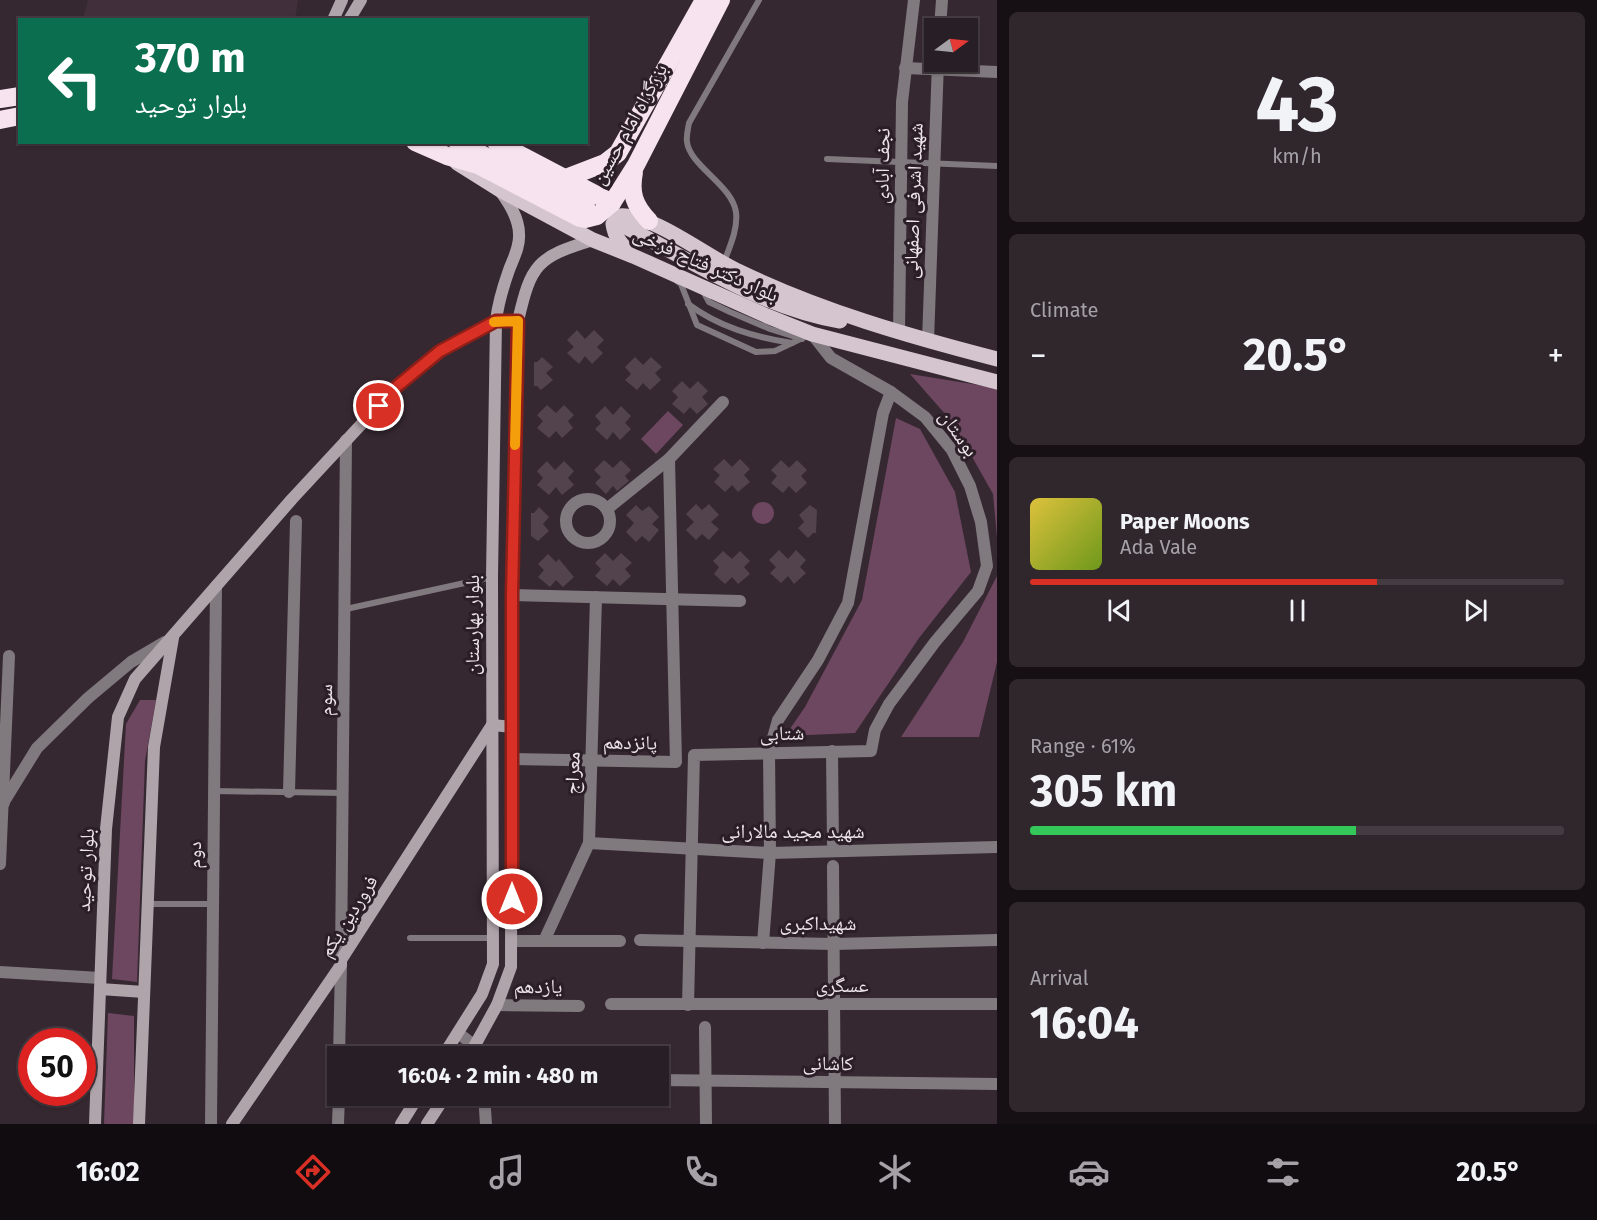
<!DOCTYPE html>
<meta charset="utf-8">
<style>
:root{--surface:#281e25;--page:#30272d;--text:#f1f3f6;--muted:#a5a2a7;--line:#443c42;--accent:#d93025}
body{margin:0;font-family:"Fira Sans","Noto Naskh Arabic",sans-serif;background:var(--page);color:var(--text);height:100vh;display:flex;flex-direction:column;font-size:22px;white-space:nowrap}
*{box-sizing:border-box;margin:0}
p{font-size:20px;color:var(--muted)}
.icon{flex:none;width:33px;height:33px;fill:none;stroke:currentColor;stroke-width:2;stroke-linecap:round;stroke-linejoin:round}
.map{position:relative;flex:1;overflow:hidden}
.side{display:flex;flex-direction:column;gap:12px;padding:12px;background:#161014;width:600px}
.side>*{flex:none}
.guide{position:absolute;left:18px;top:18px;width:570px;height:126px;border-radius:0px;box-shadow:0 2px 4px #0004,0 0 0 2px var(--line);background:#0b6e4f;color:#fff;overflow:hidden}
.needle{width:39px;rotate:75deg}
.controls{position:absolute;left:924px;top:18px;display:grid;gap:12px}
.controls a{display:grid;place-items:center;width:54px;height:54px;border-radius:0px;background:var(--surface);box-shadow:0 2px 4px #0004,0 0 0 2px var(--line);font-size:30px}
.speed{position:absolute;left:18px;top:1028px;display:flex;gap:12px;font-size:30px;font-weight:700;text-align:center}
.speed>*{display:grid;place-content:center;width:78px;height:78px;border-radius:50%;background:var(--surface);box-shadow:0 2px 4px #0004,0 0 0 2px var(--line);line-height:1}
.speed .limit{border:9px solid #d22;background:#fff;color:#111}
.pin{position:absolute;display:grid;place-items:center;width:51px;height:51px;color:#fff;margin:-26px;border:3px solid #fff;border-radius:50%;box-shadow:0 2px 6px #0007}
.me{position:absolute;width:66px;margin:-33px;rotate:0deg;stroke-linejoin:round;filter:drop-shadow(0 0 4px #0008)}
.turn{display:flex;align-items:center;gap:21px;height:126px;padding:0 18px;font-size:27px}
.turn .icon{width:78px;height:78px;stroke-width:2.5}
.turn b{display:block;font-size:42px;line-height:51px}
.big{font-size:45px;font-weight:700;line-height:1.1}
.side .widget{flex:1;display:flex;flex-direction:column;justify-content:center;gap:9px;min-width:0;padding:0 21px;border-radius:9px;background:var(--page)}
.side .dial{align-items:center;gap:0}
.dial b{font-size:78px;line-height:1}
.song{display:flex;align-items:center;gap:18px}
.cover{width:72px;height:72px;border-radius:9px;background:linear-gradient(135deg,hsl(50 70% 55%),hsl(80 70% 35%))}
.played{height:6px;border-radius:3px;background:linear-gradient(90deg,var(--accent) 65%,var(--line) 65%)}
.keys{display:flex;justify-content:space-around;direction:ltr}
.heat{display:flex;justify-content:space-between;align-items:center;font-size:33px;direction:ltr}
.charge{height:9px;border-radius:4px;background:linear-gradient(90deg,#34c759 61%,var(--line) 0)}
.trip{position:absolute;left:327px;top:1046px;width:342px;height:60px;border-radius:0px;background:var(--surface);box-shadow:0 2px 4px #0004,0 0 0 2px var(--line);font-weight:700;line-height:60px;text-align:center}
.dock{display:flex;height:96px;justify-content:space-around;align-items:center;background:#100c0f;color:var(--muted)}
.dock .icon{width:42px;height:42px}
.dock .on{color:var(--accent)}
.dock b{font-size:27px;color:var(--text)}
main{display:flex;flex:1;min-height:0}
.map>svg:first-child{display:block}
.built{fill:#422f3c}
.green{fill:#6d4660}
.building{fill:#52434c}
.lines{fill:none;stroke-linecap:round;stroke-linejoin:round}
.lane{stroke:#80797d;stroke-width:6}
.street{stroke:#80797d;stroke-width:12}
.secondary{stroke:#b0a4ab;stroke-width:12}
.primary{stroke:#d5c5cf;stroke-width:15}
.highway{stroke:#f6e3ef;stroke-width:18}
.route-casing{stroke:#8d1f18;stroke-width:15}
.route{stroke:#d93025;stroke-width:10}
.slow{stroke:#f59e0b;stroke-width:10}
.labels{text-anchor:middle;stroke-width:6;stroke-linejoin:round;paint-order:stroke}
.street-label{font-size:20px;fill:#ede4e9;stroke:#2c1e27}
</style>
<main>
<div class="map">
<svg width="997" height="1124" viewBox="0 0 997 1124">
<rect width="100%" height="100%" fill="#362831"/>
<path class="built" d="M88,0H298L295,19H83Z"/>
<g class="green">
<path d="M910,374L997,388V538L993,494L953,423Z"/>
<path d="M668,411L683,425L656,454L641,439Z"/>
<path d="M896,418L920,429L955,492L971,572L919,638L855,733L785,736L805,707L862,600Z"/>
<circle cx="763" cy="513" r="11"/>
<path d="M997,576V662L979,737H901L963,642Z"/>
<path d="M140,700H156L145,761L137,982L112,979L126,724Z"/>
<path d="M108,1013L134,1016V1124H104Z"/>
</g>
<g class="building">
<path d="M577,330L585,339L594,330L604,340L597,347L603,353L592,364L585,356L579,364L567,353L574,347L567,340Z"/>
<path d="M542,357L553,367L546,373L553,380L541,390L537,386H534V362H537Z"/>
<path d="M635,357L643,365L651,357L662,367L655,373L661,380L650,390L643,383L637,390L625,380L631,374L625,367Z"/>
<path d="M682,381L690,389L698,381L708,391L702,397L708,404L697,414L690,407L684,414L672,404L678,397L672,391Z"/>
<path d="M547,405L556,413L564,405L574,415L568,421L573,428L562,438L556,431L549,438L537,428L543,421L537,415Z"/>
<path d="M605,406L613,415L621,406L631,416L625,423L631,429L620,440L613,432L607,440L595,429L601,423L595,416Z"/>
<path d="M724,459L732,467L740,459L750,469L744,475L750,482L738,492L732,485L725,492L714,482L720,475L713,469Z"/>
<path d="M604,460L613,468L621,460L631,470L625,476L629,481L617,491L613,486L606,494L595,483L601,477L594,470Z"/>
<path d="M781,460L789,468L797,460L807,470L801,476L807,483L796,493L789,486L783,493L771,483L777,476L771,470Z"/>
<path d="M547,461L555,470L564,461L574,471L568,478L574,485L562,495L556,487L549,495L537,485L543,478L537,471Z"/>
<path d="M696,504L702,510L709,504L719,515L711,522L719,529L709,540L702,534L696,540L686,530L694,522L686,514Z"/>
<path d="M636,505L642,511L649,506L659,517L652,524L659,530L649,542L642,536L636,542L626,532L634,523L626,515Z"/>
<path d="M810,505L817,510L816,533H813L808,538L798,528L804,522L799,515Z"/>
<path d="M539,507L549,517L543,524L549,531L538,541L531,536V513H534Z"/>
<path d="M779,550L788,559L796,550L806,560L800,567L806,573L794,584L788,576L781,583L770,573L776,567L769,560Z"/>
<path d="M723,551L732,559L740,551L750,561L744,567L750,574L738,584L732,577L725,584L714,574L719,567L713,561Z"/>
<path d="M605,553L613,561L621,553L632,563L625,569L631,576L620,586L613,579L607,586L595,576L601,569L595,563Z"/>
<path d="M548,554L556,562L559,559L574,577L563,587L556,580L550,587L538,577L544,570L538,564Z"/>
</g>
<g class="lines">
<g class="lane">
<path d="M827,159L997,166"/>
<path d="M724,262C730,246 738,229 736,212C732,185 690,166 687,142C686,136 688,129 689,123L759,0"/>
<path d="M677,281L681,284L697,325L756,352L775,351L809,335"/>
<path d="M703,291L709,302L730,312L770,329L802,339"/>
<path d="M688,304C719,327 754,337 792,343"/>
<path d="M346,609L492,577"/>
<path d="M214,791L343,793"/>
<path d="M148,904H213"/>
<path d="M410,938H493"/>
</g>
<g class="street">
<path d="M940,28L942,0"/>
<path d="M905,68L997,72"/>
<path d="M899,333L902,102L914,0"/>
<path d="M928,341L938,62"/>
<circle cx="588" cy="521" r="22"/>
<path d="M607,509L669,459"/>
<path d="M512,595L740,601"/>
<path d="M832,751L833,844"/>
<path d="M512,759L676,762L669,459L723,402"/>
<path d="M289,792L296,521"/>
<path d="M4,803H3L37,748L88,698L131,662L165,642"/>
<path d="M589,843L770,853L997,847"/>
<path d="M0,864L9,656"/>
<path d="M833,866L835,1124"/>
<path d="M640,940L834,944L997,940"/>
<path d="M512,941H620"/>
<path d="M544,941L589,843L596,597"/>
<path d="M763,943L770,853L769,752L778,720L818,660L848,603L883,413L891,392"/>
<path d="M341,960L346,440"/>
<path d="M0,972L100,978"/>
<path d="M611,1004H997"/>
<path d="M497,1005L579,1006"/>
<path d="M688,1005L694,755L871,751L875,730L889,704L935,642L978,591L987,566L981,522L970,486L952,450L925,417L891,392L831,358L812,334"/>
<path d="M705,1027L706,1124"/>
<path d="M458,1033L475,1046L480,1056"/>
<path d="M339,1056L341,965"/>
<path d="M658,1080L997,1084"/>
<path d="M484,1095L486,1124"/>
<path d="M211,1124L216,586"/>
<path d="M338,1124L339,1095"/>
</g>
<g class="secondary">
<path d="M333,20L342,0"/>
<path d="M349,20L361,0"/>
<path d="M100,989L144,992"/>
<path d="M443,1056L482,994L493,964L492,577L496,321C498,303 503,287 509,270C513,259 520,247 519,234C519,218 509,203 500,191"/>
<path d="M469,1056L497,1005L511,967L512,595L518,321C531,264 537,257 593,240"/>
<path d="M95,1124L106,829L118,717L135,679L292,499L395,388L440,351L496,321H518"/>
<path d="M139,1124L154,747L173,638"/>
<path d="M232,1124L341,965V960L492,725L512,727"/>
<path d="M401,1124L419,1095"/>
<path d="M427,1124L446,1095"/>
</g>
<g class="primary">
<path d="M457,163L500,190L593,240L633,256L767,316L812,334L997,382"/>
<path d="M626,227C695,263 763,308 840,321"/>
<path d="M629,252C620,243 615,237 613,224L619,216C651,212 707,257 738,271C821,311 908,336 997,359"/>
</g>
<g class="highway">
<path d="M0,99L20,96"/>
<path d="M0,120L20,116"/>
<path d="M415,142L447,156L478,165L580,218L585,219L597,216L612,203L636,165L721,0"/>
<path d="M457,142L586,206"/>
<path d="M496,142L612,203"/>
<path d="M634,172C630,193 634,205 649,221"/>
<path d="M566,178L605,163L618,153L704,0"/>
</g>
</g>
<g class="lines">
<g class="route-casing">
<path id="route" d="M379,406L395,388L440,351L496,321H518L512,595V899"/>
</g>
<use href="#route" class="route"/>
<path class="slow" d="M494,322L518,321L515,445"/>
</g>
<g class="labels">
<g class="street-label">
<text transform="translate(629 124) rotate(-61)" y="7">بزرگراه امام حسین</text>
<text transform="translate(882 166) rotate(-89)" y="7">نجف آبادی</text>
<text transform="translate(913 201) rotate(-88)" y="7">شهید اشرفی اصفهانی</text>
<text transform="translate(706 264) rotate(24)" y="7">بلوار دکتر فتاح فرخی</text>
<text transform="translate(959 433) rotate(55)" y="7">بوستان</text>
<text transform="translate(472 625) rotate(-90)" y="7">بلوار بهارستان</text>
<text transform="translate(325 700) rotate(-89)" y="7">سوم</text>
<text transform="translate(782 733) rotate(-1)" y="7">شتابی</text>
<text transform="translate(630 742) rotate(1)" y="7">پانزدهم</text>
<text transform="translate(572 773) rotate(-88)" y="7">معراج</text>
<text x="793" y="838">شهید مجید مالارانی</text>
<text transform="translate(194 855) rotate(-89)" y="7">دوم</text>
<text transform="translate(85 870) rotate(-87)" y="7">بلوار توحید</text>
<text transform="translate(348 916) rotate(-58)" y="7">فروردین یکم</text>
<text x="818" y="930">شهیداکبری</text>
<text x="842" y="992">عسگری</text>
<text x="538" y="993">یازدهم</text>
<text transform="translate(828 1063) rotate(1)" y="7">کاشانی</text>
</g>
</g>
</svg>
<div class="controls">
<a><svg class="needle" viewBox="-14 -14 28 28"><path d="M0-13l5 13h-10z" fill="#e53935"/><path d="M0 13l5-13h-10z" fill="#a5a2a7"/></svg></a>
</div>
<div class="speed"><div class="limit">50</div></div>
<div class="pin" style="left:379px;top:406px;background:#d93025"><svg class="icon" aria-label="arrive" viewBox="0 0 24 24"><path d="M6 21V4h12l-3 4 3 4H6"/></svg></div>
<svg class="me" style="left:512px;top:899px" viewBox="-20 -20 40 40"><circle r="17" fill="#d93025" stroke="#fff" stroke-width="3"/><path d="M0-11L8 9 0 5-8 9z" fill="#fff"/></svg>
<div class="trip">16:04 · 2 min · 480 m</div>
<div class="guide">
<div class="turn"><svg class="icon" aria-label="left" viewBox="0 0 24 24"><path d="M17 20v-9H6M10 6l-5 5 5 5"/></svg><div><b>370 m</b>بلوار توحید</div></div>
</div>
</div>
<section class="side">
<div class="widget dial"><b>43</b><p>km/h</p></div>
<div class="widget"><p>Climate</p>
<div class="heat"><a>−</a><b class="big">20.5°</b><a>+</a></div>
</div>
<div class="widget">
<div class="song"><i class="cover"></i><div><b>Paper Moons</b><p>Ada Vale</p></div></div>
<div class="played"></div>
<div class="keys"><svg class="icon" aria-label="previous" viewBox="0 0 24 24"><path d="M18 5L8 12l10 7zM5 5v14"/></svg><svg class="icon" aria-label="pause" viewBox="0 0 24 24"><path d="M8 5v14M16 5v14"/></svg><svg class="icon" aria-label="next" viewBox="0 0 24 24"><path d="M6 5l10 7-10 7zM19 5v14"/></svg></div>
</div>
<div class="widget"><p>Range · 61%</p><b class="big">305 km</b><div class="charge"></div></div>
<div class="widget"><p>Arrival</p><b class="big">16:04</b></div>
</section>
</main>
<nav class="dock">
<b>16:02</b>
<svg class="icon on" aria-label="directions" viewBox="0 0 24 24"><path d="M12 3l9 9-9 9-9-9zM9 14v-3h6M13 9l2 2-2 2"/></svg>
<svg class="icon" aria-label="music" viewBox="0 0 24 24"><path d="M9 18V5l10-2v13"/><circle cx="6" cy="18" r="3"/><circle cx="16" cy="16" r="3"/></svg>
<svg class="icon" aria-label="phone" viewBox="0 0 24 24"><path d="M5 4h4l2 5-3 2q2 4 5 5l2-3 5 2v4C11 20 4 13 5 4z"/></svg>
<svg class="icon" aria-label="climate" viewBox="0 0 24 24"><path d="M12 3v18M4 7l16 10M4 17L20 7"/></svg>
<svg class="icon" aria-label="car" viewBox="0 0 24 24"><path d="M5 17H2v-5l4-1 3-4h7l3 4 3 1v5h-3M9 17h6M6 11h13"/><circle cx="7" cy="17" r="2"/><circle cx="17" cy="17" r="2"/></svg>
<svg class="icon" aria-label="filters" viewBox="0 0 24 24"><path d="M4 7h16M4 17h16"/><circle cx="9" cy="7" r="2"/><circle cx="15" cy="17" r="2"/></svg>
<b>20.5°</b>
</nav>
